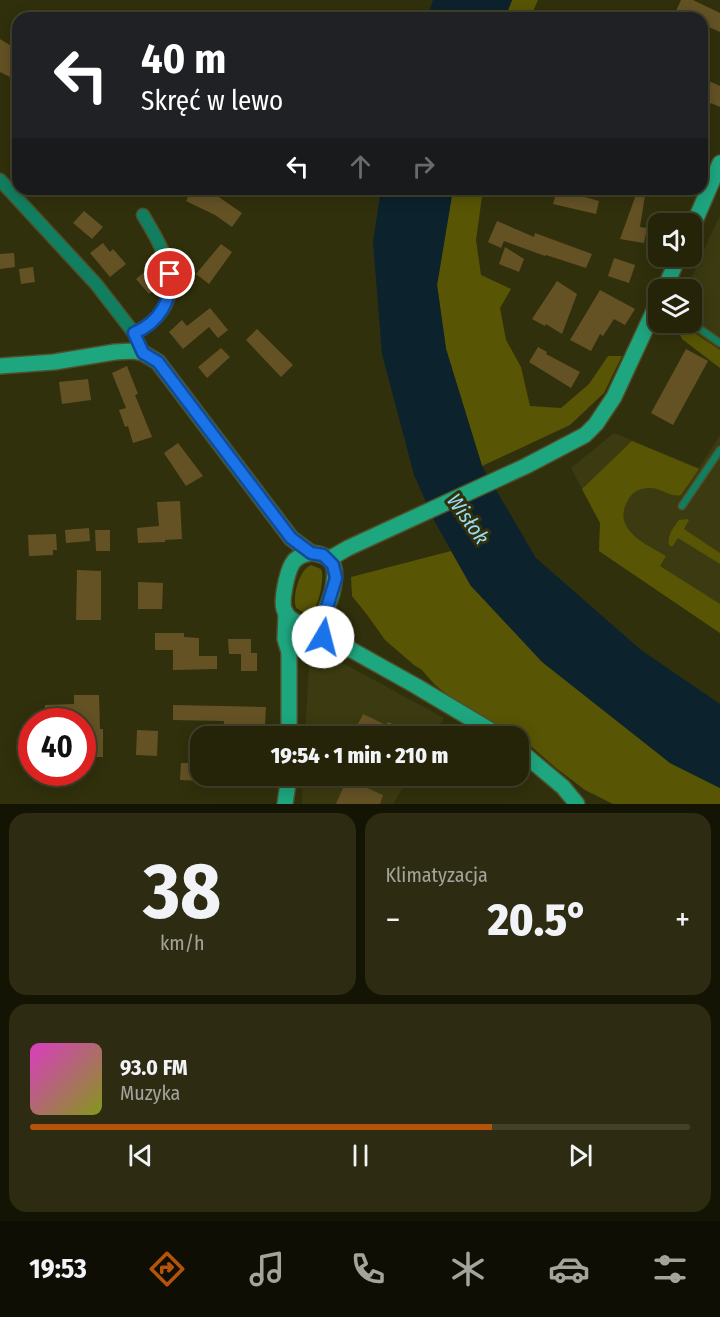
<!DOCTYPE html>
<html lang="pl">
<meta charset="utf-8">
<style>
:root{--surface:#252409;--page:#2d2c12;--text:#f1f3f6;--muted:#a3a49c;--line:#42412a;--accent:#b45309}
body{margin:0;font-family:"Fira Sans Condensed",sans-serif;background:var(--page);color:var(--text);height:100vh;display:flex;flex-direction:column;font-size:22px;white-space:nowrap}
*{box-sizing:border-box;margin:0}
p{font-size:20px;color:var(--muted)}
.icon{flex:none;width:33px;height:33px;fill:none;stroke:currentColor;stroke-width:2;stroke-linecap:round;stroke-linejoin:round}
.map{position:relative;height:804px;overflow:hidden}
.panel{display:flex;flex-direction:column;gap:9px;padding:9px;background:#141405;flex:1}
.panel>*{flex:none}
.hud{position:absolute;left:12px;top:12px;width:696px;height:183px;border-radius:18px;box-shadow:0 3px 15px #0003,0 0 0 2px var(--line);background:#202124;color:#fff;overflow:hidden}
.fabs{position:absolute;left:648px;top:213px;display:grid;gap:12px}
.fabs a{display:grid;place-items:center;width:54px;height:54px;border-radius:12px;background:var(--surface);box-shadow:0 3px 15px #0003,0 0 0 2px var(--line);font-size:30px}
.speed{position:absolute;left:18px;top:708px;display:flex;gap:12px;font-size:30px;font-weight:700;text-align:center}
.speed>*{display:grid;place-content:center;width:78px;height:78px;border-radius:50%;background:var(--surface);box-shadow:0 3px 15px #0003,0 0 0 2px var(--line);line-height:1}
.speed .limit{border:9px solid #d22;background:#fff;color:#111}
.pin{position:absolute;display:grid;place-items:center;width:51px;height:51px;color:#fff;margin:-26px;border:3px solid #fff;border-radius:50%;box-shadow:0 2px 6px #0007}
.me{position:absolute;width:66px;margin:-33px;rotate:8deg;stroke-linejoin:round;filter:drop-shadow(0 0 4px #0008)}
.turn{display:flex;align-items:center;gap:21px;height:126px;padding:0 30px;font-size:27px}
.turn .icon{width:78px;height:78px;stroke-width:2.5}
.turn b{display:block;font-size:42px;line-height:51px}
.lanes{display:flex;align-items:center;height:57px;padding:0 30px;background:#0003;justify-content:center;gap:30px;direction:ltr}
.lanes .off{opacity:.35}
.big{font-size:45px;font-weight:800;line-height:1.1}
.panel .widget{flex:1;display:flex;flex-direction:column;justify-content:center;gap:9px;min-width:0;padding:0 21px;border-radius:18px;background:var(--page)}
.panel .dial{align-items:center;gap:0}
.dial b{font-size:78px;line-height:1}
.song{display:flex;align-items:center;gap:18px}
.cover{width:72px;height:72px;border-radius:9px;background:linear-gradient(135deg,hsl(310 70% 55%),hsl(70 70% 35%))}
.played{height:6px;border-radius:3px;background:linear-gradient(90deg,var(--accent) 70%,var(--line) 70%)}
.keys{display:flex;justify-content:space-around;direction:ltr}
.heat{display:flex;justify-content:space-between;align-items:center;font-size:33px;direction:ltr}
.panel .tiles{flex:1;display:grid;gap:9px;grid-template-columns:1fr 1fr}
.widget:last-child{grid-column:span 2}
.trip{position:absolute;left:190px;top:726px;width:339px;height:60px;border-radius:18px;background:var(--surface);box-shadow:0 3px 15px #0003,0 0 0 2px var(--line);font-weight:800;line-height:60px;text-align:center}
.dock{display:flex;height:96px;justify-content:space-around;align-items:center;background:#0f0e04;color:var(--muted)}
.dock .icon{width:42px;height:42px}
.dock .current{color:var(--accent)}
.dock b{font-size:27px;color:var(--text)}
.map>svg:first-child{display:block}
.built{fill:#3b3a10}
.green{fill:#585504}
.water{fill:#0c222c}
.building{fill:#645225}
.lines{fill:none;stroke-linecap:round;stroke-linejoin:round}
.lane-casing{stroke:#504f2b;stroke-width:9}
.street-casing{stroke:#504f2b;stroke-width:15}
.secondary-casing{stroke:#504f2b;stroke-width:18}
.lane{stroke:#127e60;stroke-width:6}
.street{stroke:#127e60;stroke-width:12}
.secondary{stroke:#1ea67f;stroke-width:15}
.route-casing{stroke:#114b97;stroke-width:15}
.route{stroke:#1a73e8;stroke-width:10}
.labels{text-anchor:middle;stroke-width:6;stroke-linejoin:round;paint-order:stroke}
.water-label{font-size:21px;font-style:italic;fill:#98dbf9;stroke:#31300c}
</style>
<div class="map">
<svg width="720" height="804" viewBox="0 0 720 804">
<rect width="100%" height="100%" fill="#31300c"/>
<g class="built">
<path d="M720,215V368L682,339L704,306L692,297V290L686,289Z"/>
<path d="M614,433L699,468L720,435V633L599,551L600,523L571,468Z"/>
<path d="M328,655L444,718L433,736H305L309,664Z"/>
<path d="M303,776H410L393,804H302Z"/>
</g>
<g class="green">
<path d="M512,0H538L530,18H505Z"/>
<path d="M453,189H483L476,240L481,275L511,289L500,308L506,340L521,367L530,406L561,408L589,384L608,356H622L604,393L570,425L482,466L446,349L437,285Z"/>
<path d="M679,323L720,350V368L682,339L676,326Z"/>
<path d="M632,441L699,469L681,495C670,498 661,487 649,488C639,488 631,493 627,502C612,530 647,545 666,556L660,566L720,604V633L599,551L600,523L582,489Z"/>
<path d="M687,519L689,520L684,529L720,553V564L678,538L672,547L669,545C667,535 673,528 679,520Z"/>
<path d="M451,551L471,586L670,763L720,788V804H613L585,790L556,768L519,736L455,701L435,685L422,670L414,665L385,640L368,616L352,596L351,577Z"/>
<path d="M311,565L321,569C325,575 319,605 313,610C310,612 306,612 303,612L296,608C292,596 299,570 311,565Z"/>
</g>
<g class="water">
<path d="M433,0H512L505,18H427Z"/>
<path d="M381,189H453L437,285L446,349L482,466L536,558L641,650L720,704V788L670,763L542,662L471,586L435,522L414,475L382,354L373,242Z"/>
</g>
<g class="building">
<path d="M681,0H693L720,13V32L702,24V18H690L676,11Z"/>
<path d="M0,39L18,50L13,58L18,61V65L10,77L0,72Z"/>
<path d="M702,78L720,86V107L711,103L702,122Z"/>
<path d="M192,189H207L242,213L232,227L215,215L186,201Z"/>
<path d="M557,189L599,201L596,214L553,204Z"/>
<path d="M638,189H646L640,227L647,228L644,243L620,239Z"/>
<path d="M84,211L103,227L92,239L73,223Z"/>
<path d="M497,221L534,237L535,233L592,254L586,268L546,255L545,256L504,241L501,248L488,242Z"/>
<path d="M103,243L110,252L113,249L126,264L110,277L90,253Z"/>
<path d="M221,244L232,252L209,284L196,274Z"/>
<path d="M505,247L524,259L519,272L499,264Z"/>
<path d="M14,253L15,267L0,269V254Z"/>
<path d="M614,258L635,265L629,283L608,276Z"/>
<path d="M33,267L35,282L21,284L19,269Z"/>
<path d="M148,269L161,284L149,294L136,279Z"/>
<path d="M557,281L577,294L562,334L546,324L545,326L532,319Z"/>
<path d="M600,290L635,309L625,325L614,319L603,336L600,334L591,351L570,340Z"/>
<path d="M210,308L228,330L218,338L209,327L183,349L169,332L182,320L187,326Z"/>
<path d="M257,329L293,365L281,377L246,340Z"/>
<path d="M538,347L547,352L546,354L580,372L571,388L529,362Z"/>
<path d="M221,348L230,357L207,378L198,367Z"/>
<path d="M686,349L708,361L673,425L651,413Z"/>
<path d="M127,366L138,394L135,395L152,437L133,443L128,426L125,427L119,410L126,408L112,373Z"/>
<path d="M88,379L91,400L62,404L59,382Z"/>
<path d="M178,443L203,476L186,486L164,453Z"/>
<path d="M180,501L182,539L165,540V542L138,543L137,528L159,526L157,502Z"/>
<path d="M89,528L90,541L66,543L65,530Z"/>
<path d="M95,530H110V551H96Z"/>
<path d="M56,534L57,550H53V555L29,556L28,535Z"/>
<path d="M77,570L101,571V620H76Z"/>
<path d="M138,582L163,583L162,609H138Z"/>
<path d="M155,633H184V637L199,638V656H217V669L173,670V650H155Z"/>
<path d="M228,639H251V653H257V671H241V654H229Z"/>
<path d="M74,695H99L100,729H103V757H82V718H44L45,705L74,704Z"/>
<path d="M173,705L266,707L265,725L247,724V736H223L224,721L173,720Z"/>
<path d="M363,714L386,725L388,722L419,736H352Z"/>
<path d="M137,730L158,731L157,756L136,755Z"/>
<path d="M181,763H201V781L180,780Z"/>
<path d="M254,776H269L268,788L253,787Z"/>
<path d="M347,779L383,795L380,804H336Z"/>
</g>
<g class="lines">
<g class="lane-casing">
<g id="lane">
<path d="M690,322L720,343"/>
<path d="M682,506L720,450"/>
</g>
</g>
<g class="street-casing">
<g id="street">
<path d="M0,180L96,284L134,333L143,353"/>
<path d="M134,333C143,329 150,324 157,317C186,286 161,245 143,215"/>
</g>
</g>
<g class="secondary-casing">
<g id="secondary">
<path d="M692,228L720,163"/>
<path d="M664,290L679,256"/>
<path d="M0,366L54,362L115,352L133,351L143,353L158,362L291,538L311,553"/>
<path d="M311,553C338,555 337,572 332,593C327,609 321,628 300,623C292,621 286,616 284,609C281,600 287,573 292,564C296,557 304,554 311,553Z"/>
<path d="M329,559L348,548L526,466L585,435L596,424L614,397L658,302"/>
<path d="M286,613L285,639L289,652V736"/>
<path d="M309,624L316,633L332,639L416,686L500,736"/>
<path d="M289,652L302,635L308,624"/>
<path d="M519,750L563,787L577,804"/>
<path d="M285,804L289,776"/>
</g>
</g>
<use href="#lane" class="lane"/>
<use href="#street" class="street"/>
<use href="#secondary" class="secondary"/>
</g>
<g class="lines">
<g class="route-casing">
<path id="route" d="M170,274C173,299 159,323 134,333L143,353L158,362L291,538L311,553L323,555L333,565L336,578L325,614L332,639L323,637"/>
</g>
<use href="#route" class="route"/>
</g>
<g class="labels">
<g class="water-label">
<text transform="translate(468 519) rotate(55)" y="7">Wisłok</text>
</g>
</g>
</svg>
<div class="fabs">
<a><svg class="icon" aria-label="sound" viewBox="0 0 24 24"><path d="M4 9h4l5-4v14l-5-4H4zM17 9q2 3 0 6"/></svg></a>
<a><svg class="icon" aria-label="layers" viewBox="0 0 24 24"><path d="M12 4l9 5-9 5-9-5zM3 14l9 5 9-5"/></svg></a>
</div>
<div class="speed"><div class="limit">40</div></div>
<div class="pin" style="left:170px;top:274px;background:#d93025"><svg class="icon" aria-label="arrive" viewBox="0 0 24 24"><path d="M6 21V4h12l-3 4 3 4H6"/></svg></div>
<svg class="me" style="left:323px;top:637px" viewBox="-20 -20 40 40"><circle r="19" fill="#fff"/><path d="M0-13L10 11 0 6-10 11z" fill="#1a73e8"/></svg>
<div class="trip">19:54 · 1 min · 210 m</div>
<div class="hud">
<div class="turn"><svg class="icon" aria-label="left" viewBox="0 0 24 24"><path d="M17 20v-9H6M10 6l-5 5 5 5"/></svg><div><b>40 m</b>Skręć w lewo</div></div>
<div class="lanes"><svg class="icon" aria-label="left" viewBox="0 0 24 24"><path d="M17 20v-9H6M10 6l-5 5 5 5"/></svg><svg class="icon off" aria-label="ahead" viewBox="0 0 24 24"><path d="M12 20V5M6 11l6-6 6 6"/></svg><svg class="icon off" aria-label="right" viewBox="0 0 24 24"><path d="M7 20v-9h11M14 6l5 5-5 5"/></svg></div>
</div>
</div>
<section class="panel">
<div class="tiles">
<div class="widget dial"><b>38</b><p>km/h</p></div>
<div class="widget"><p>Klimatyzacja</p>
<div class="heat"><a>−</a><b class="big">20.5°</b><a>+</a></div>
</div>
<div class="widget">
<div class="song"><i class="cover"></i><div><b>93.0 FM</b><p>Muzyka</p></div></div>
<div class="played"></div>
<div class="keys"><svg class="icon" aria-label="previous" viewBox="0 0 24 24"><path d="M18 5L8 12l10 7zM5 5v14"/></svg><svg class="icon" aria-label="pause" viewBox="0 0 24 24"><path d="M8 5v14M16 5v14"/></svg><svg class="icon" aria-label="next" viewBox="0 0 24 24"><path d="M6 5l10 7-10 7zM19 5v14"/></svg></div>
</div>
</div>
</section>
<nav class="dock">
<b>19:53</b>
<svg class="icon current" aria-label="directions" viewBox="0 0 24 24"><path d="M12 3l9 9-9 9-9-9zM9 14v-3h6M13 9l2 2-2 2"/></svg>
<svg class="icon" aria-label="music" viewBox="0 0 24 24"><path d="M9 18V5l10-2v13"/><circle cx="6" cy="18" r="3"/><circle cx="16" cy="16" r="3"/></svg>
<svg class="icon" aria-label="phone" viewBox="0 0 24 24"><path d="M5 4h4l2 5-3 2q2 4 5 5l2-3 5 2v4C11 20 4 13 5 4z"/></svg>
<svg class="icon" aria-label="climate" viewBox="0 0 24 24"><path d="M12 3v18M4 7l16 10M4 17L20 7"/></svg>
<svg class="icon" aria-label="car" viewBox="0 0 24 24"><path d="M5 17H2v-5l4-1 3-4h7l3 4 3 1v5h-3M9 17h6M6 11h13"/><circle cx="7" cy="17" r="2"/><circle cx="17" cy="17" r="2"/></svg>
<svg class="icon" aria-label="filters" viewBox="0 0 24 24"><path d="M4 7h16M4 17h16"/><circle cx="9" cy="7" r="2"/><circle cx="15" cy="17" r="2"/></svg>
</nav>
